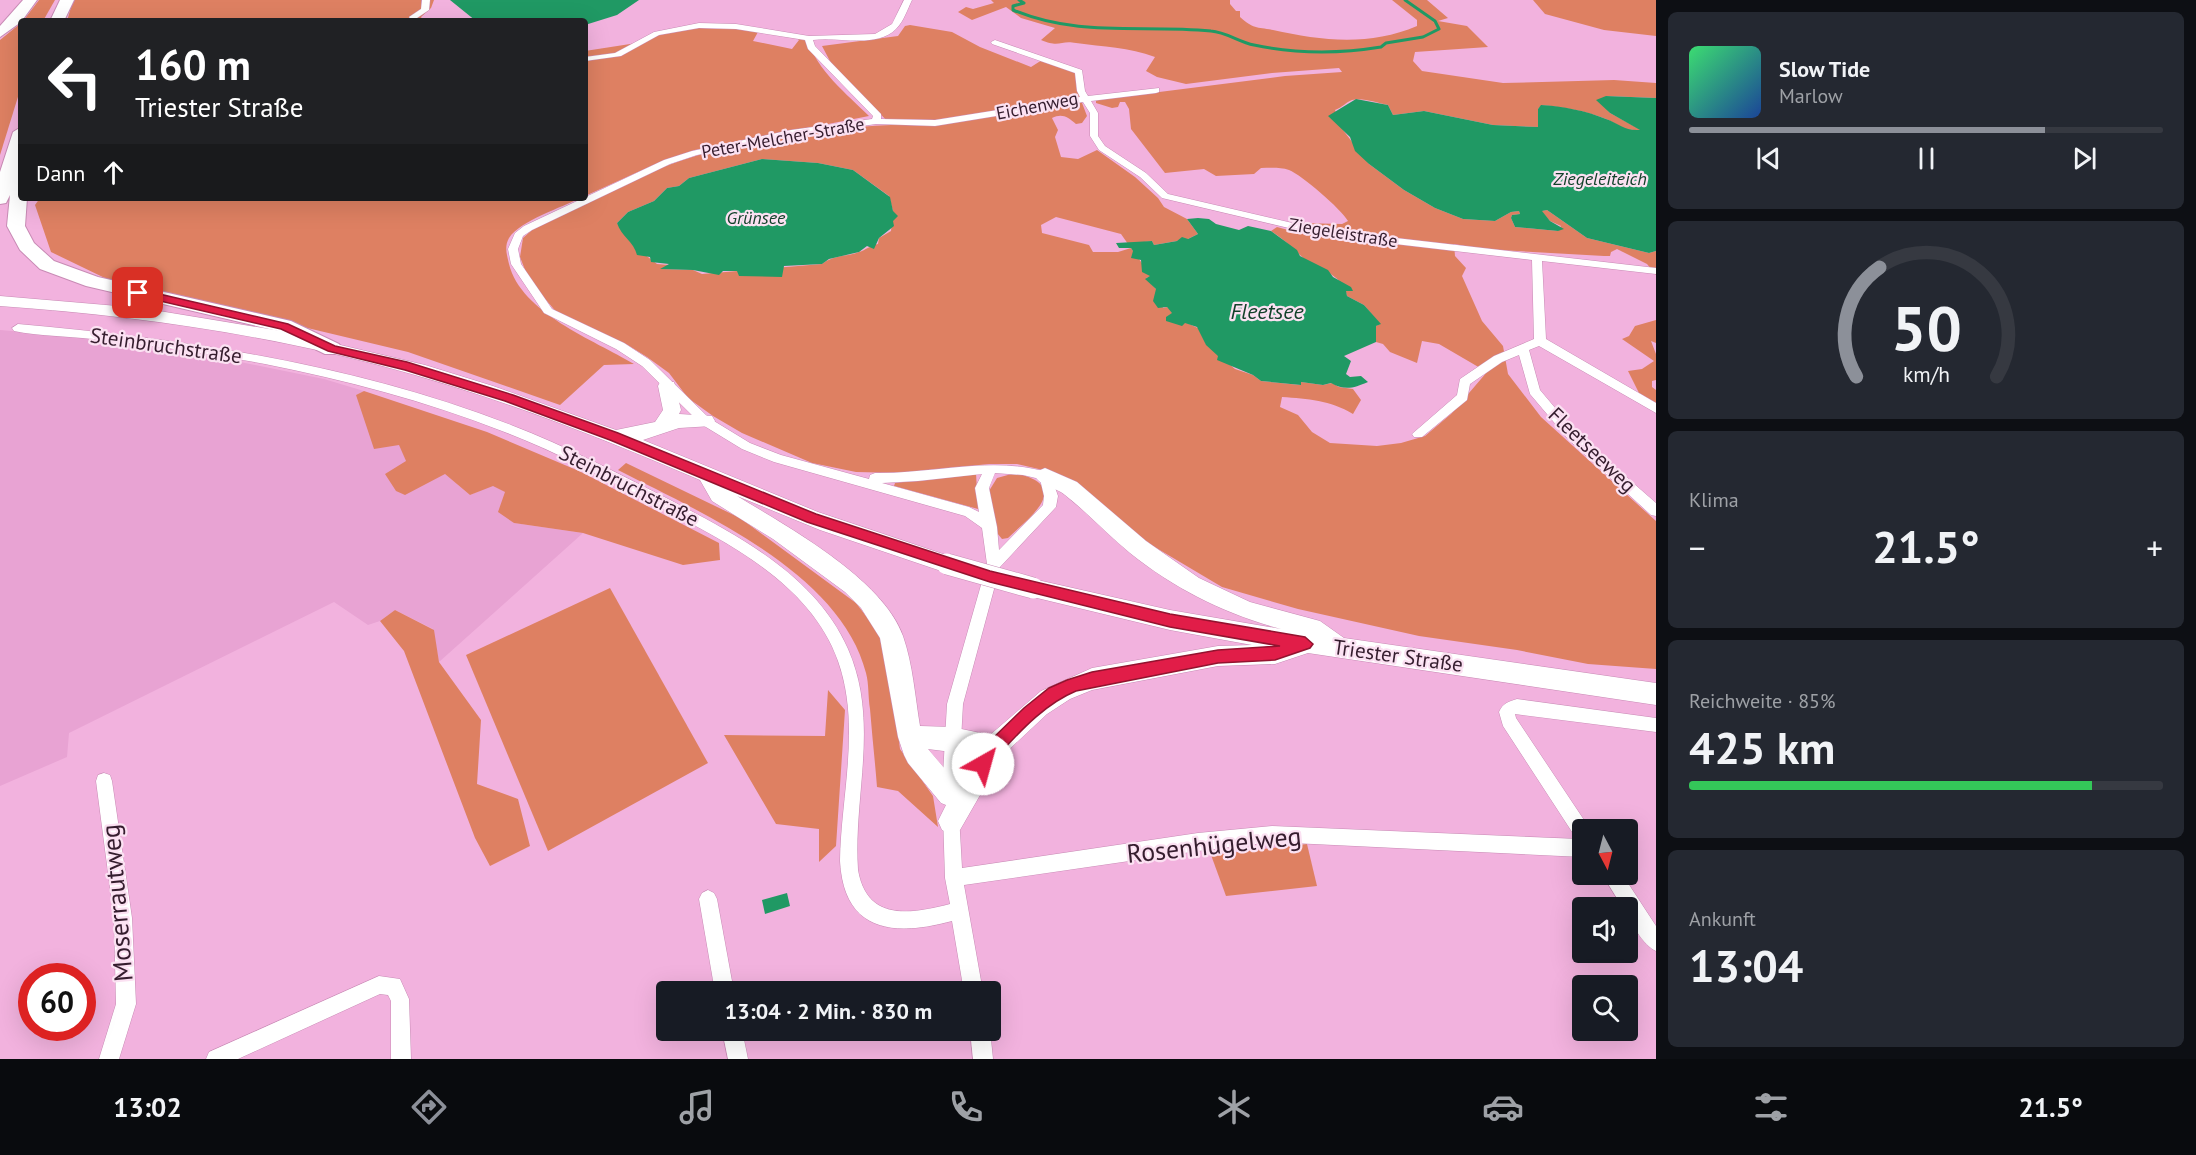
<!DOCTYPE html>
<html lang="de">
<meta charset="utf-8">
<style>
:root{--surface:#171b24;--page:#242831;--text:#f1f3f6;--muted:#9ea1a6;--line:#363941;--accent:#8c9099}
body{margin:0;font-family:"PT Sans",sans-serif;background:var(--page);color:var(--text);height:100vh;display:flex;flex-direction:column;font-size:22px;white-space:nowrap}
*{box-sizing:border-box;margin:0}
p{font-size:20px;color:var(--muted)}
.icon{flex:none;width:33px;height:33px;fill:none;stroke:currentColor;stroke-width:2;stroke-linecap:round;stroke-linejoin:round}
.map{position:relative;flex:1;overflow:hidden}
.panel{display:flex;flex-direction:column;gap:12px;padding:12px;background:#0d0f14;width:540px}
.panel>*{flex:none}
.banner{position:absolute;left:18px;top:18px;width:570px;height:183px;border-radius:6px;box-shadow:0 6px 24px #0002;background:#202124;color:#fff;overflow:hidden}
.needle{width:39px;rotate:173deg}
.tools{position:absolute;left:1572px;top:819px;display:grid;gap:12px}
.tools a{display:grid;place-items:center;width:66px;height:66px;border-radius:6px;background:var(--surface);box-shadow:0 6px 24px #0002;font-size:30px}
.speed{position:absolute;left:18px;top:963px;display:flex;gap:12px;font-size:30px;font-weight:700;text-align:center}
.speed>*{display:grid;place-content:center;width:78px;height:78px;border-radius:50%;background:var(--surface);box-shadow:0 6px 24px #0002;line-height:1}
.speed .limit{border:9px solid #d22;background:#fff;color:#111}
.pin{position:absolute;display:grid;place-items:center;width:51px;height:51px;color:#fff;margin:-26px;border-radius:12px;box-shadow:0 3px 9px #0006}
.me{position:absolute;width:66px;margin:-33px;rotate:38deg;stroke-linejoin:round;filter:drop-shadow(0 0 4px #0008)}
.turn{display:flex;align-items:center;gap:21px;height:126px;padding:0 18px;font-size:27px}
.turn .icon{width:78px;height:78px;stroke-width:2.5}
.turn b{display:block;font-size:42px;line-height:51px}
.then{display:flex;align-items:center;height:57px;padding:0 18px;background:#0003;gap:12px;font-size:22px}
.big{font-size:45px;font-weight:600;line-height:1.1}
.panel .card{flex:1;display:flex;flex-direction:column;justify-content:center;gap:9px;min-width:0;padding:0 21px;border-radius:9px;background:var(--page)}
.panel .dial{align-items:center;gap:0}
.dial svg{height:156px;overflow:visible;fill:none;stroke:var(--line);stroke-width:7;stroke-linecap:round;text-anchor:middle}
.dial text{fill:var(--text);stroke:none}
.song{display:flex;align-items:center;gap:18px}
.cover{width:72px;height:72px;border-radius:9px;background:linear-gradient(135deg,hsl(140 70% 55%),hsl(220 70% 35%))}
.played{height:6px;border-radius:3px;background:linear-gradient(90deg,var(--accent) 75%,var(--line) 75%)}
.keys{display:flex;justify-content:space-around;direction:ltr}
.heat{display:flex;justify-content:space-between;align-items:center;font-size:33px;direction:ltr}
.charge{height:9px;border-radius:4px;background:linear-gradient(90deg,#34c759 85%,var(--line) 0)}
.trip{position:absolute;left:656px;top:981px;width:345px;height:60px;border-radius:6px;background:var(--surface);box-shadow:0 6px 24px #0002;font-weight:600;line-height:60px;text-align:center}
.menu{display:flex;height:96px;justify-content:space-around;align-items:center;background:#090b0e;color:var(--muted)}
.menu .icon{width:42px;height:42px}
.menu .current{color:var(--accent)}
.menu b{font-size:27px;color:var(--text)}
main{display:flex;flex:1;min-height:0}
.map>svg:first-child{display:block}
.built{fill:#e8a3d3}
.green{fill:#de8062;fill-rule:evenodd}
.water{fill:#209964}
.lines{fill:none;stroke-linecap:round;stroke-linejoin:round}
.stream{stroke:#209964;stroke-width:3}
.street-casing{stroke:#c88bb5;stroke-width:1}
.primary-casing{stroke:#c88bb5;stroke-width:1}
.highway-casing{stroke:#c88bb5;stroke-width:2}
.street{fill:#fff;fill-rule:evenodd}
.primary{fill:#fff;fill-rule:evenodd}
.highway{fill:#fff;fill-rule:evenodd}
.primary-bridge-casing{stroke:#c88bb5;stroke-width:22;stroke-linecap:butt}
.primary-bridge{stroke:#fff;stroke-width:21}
.route{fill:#e11d48;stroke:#92132f;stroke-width:1.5}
.labels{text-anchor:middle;stroke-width:4.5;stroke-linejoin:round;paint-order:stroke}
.far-street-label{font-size:18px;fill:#351d2e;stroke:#fbe1f2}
.far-water-label{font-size:18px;font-style:italic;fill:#12412a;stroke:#fbe1f2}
.street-label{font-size:21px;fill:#351d2e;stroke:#fbe1f2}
.water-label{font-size:22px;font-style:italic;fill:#12412a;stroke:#fbe1f2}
.near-street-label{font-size:26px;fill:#351d2e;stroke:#fbe1f2}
</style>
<main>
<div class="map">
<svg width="1656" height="1059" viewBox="0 0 1656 1059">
<rect width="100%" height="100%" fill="#f2b2de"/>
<path class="built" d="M0,330L92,338L201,354L324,379L364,391L356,395L400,445L406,461L405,494L444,473L470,495L493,485L505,492L514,523L583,533L439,662L433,629L395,610L380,621L368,625L334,602L69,733L67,757L0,786Z"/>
<g class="green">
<path d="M39,0H55L43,21H23Z"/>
<path d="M73,0H434L431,8L421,17L423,21H67Z"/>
<path d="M991,0H1230V4L1236,11H1240V17C1253,29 1257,27 1273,30C1322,41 1370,46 1417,26V20L1392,0H1427L1448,18L1438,21L1467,26L1488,47L1415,52L1413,61L1422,71L1503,83L1614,80L1656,83V98L1606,96L1604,106L1610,113L1641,130C1622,131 1622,126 1606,119C1587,111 1562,107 1542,105L1538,109V127L1493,125L1424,111L1393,115L1388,105C1378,103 1362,97 1352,100C1346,102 1343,107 1335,110L1343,130L1369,164L1404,190L1435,208L1463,219L1495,221L1511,212L1519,211L1520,214L1512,215L1511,218L1515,227L1558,231L1561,226L1550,221L1541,211L1547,210L1587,238L1649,253L1656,251V275L1647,264L1617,249L1611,252L1610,256H1604L1480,249L1454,244L1455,256L1466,268L1462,276L1482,321L1503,346L1508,374L1541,417L1656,521V669L1588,664L1517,650L1419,636L1298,609L1222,587L1153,546L1056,473L1017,464H989L899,473L856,472L812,463L742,433L713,416L688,398L669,373L647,357L626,344L558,314L529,280L520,257L523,238L532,230C583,205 635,175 689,158C754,137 824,128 891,125L831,63L822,46L898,36L905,26L910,25L952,32L980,47L1031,67L1042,60L1075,73L1079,95L1087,116L1082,123L1076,124C1068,117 1062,113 1052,118L1058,130L1055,137L1061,157L1078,159L1097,150L1135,177L1158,198L1164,207L1187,219L1198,234L1188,239L1154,245L1152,241L1128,244L1121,234L1056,217L1041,225L1042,233L1089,245L1093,252H1118L1131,248L1149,273L1151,277L1146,278L1156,289L1163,308L1167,307L1185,322L1200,329L1206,344L1235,369L1253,375L1261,381L1300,385L1301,382L1323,385L1332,383L1339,387L1353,389L1361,400L1353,414C1330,400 1308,399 1282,397L1280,407L1298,415L1312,432L1330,443L1377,446L1401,443L1425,436L1451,414L1487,372L1439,344L1422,341L1417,363L1390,352L1383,344L1376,342V326L1380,324L1364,305L1347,296C1343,272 1312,268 1300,255C1291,246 1282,238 1271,231L1277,227L1307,235L1299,223L1342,224L1348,221C1341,209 1302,175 1289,170C1280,167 1270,168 1261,168L1254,174L1216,176L1204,169L1165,173L1131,129L1129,109L1125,102H1120L1118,107L1112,108L1096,103V100L1285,76L1342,72L1339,68L1272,73L1186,84L1157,77L1146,71L1155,57C1129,47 1103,47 1076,43C1060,40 1060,48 1041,40L1055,28L1021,18L1006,7L972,20L958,12L966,7L973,9L994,3ZM762,159L818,163L853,170L889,196L893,211L891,231L879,238L878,244C869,246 866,250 859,252C846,257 833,255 822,264L702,274L693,270L661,269L669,265L657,264L635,247L617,223L628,212L654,201L667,188L679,186L689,178Z"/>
<path d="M1533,0H1656V36L1604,30L1545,14Z"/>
<path d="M21,23V87L0,155V40Z"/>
<path d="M702,26L741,27L808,39C815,69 848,95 869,116L695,150L660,162L585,196V51L643,42L669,31ZM758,32L798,39L799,40L792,49L753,41Z"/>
<path d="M40,198H581C562,207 520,221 509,238C504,247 507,255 509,264C521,313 594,340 634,364L604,365L560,405L408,352L111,281L51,252L35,205Z"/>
<path d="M1656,320V343L1651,341L1656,354V380L1652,381V387L1656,390V403L1639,393L1628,371L1642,369L1654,361L1622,339L1629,336L1635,326Z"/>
<path d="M364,391L487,432L579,471L719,543L720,560L683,565L583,533L514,523L498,512L505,492L493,486L470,495L445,474L405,495L396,491L385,474L406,461L399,445L374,449L356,395Z"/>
<path d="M626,463L740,518L856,603L879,633L890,669L900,749L933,796L938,827L898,791L877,787C875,761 872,735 870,709C868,697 869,684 866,673C841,573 702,513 618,470Z"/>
<path d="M976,473L978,509L894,486L895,483Z"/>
<path d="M1015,473C1073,486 1031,516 1008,538L1002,539L997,533L989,491L997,478Z"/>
<path d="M610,588L708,763L548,851L466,655Z"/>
<path d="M395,610L434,630L439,662L481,720L477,784L518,799L530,846L490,866L475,838L404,651L380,621Z"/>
<path d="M828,690L845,710L836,846L819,862V829L776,824L724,735L825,736Z"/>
<path d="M1307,844L1317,886L1226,896L1211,855Z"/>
</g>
<g class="water">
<path d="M450,0H639L617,15L585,25V21H476Z"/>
<path d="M1606,96L1656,98V251L1649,253L1587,238L1547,210L1542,211L1550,221L1564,229L1558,231L1515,227L1511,218L1512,215L1520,214L1519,211L1511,212L1495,221L1463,219L1435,208L1404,190L1369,164L1355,151L1350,137L1328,116L1356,99L1388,105L1393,115L1424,111L1493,125L1538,127V109L1541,105C1562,106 1587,111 1606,119C1620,124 1624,131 1640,130L1610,113L1596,100Z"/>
<path d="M762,159L818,163L853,170L890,197L893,211L898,216L893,221L894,226L879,238L874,249L867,246L859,252L829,259L822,264L784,266L782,277L739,276L737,271H723L719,275L693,270L660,269L669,264L651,262L650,257L637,255C634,242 621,236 617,223L628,212L654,201L667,188L679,186L689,178Z"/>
<path d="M1198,218L1209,219L1216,224L1239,230L1248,226L1271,231L1297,250L1300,256L1328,270L1333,277L1351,287L1353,291H1346L1347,296L1364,305L1381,324L1376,326V342L1344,356L1351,361L1346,374L1350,377L1361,376L1368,382C1354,388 1345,391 1331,383L1323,385L1301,382V385L1261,381L1253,375L1217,360L1218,356L1206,345L1197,327L1185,323L1182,326L1166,321V317L1172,313L1167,307L1158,308L1153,301L1156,289L1145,279L1150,276L1142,272L1141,260L1131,258L1133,251L1131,248H1119L1116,243L1152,241L1154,245L1177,241L1182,237L1188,239L1198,234L1187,219Z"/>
<path d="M787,893L790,906L765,914L762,900Z"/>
</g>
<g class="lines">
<path class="stream" d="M1019,0L1024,3L1013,6V10C1080,38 1141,24 1211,31C1226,32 1239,42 1254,45C1297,54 1338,54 1381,47L1386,43L1423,37L1439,29L1435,21L1405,0"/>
<g class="street-casing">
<g id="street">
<path d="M422,0H430L429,10L417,18L420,21H412L409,17L421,9Z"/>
<path d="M904,0H912C907,10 904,21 896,29C876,49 838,36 813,40L815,46L881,114V119L935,120L1080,97L1077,91L1075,73L992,44L991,42L995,40L1082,70L1085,91L1088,96L1159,88V92L1156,93L1091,101L1098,113V136L1105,146L1146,173L1168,194L1318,229L1656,268V274L1542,261L1546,339L1656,403V413L1539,346L1529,350L1540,390L1577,434L1656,503V516L1651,515L1569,440L1530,394L1519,355L1502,362L1470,384L1467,400L1422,437H1414L1412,434L1457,395L1460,379L1494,356L1534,339L1532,260L1318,235L1162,198L1140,177L1099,150L1090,136V113L1083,102L935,126L876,124L791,136L697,155L670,164L532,230L523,236L518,249L521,264L552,309L624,343L650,360L709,418L750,443L781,455L869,479L870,475L875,473C934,474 992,455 1050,473L1058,496L1056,507L1000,567L963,704L958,793L956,799L950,801L944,799L942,793L947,704L987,564L982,528L965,516L774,462L742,449L701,424L642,366L616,349L544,313L511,264L508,249L515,233L524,226L664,160L692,151L791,130L872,119L873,116L808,49L805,40L736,29L699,28L659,35L621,56L585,61V57L615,53L654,32L699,23L736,24L809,36L875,34L892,24ZM995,473L1023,475L1040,479L1044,496L1043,505L999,550L997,527L989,488ZM982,474L975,488L979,512L969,507L882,483L918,481Z"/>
<path d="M18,324C185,339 354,364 511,425C566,446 619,474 672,501C739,536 816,576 848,649C880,722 853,795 858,870C867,922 911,914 950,904L945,878L943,815L945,809L951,807L957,809L959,815L962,868L1198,833L1272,826L1579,839L1576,838L1503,726L1499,712C1503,703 1508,702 1517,699L1656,718V732L1515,714L1516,718L1588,826L1589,830H1582V857L1272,842L1198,851L964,885L983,992H964L952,921C896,936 844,934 840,861C841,795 861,726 838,661C810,582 723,540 654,504C605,478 555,451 502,431C426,401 345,380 265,364C207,353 150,345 92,339C67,336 39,336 14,331L12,328Z"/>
<path d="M104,773L110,775L112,781L132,918L136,1004L119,1059H99L116,1004L114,918L96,781L98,775Z"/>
<path d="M1602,874H1622L1656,926V951C1644,946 1628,921 1628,908H1623Z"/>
<path d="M708,890L714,893L717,899L734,992H715L699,899L702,893Z"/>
<path d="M379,976L400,979L409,999L411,1059H391V1001L388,995L380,994L238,1059H206L209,1052Z"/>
<path d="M722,1030H742L748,1059H728Z"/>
<path d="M970,1030H990L993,1059H973Z"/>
</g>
</g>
<g class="primary-casing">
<path id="primary" d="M0,296L141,308L281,331L425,365L493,386L616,430L655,422L663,410L658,386L660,382H674L681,410L679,414L712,416L715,421L712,426L679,428L643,440L818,512L955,558L958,564L955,570L947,573L820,530L737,496C788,527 883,579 903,636C913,665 915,696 920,726L952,727L990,735L1041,691L1092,668L1218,646L1252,645L1170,630L1033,597L1025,594L1022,588L1025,582L1033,579L1170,610L1281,629C1225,614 1175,589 1130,553C1108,535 1088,513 1065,495C1056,487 1041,487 1035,476L1038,471L1045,468L1077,482L1146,541L1199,578L1250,602L1320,621L1344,638L1656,683V705L1308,653L1275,664L1218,666L1092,690L1070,699L1047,714L1003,755L960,830L951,834L942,830L938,821L946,805L941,803L908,763L904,755L898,737L880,638L861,608L845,592L773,539L712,501L700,480C607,440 513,403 415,375C280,336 141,316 0,306ZM928,749L975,755L957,783Z"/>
</g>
<g class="highway-casing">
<g id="highway">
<path d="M23,0H37L21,22L0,37V26Z"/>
<path d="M60,0H74L64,21H50Z"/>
<path d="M21,127V198H27L25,226L34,243L54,261L98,277L291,321L339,344L342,349L339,354H325L278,331L86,286L40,269L20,250L7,226L10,195L6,203L0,204V172L13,132Z"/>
</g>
</g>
<use href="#street" class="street"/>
<use href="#primary" class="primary"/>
<use href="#highway" class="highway"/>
<g class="primary-bridge-casing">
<path id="primary-bridge" d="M947,564L1033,588"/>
</g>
<use href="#primary-bridge" class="primary-bridge"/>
</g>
<path class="route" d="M138,289L288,324L335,346L407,362L513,395L618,433L816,514L990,571L1170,614L1305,637L1313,644L1310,648L1275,660L1218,663L1076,691C1047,703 1023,728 1002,751C995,758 992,768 983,772L977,769L975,764L989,742L1024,708L1049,688L1067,680L1092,672L1218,650L1280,646L1170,627L990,582L807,522L610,440L505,401L405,370L328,351L281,329L134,295V290Z"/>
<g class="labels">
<g class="far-street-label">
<text transform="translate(1037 106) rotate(-11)" y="6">Eichenweg</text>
<text transform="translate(783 138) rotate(-10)" y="6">Peter-Melcher-Straße</text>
<text transform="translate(1343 233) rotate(9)" y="6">Ziegeleistraße</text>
</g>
<g class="far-water-label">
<text x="1600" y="185">Ziegeleiteich</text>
<text x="756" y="224">Grünsee</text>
</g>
<g class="street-label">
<text transform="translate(166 346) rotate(8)" y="7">Steinbruchstraße</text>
<text transform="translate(1592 450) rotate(44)" y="7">Fleetseeweg</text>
<text transform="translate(629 486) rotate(27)" y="7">Steinbruchstraße</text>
<text transform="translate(1398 656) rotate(8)" y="7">Triester Straße</text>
</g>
<g class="water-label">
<text x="1267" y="319">Fleetsee</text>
</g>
<g class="near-street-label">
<text transform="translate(1214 845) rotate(-6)" y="9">Rosenhügelweg</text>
<text transform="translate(117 903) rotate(-95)" y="9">Moserrautweg</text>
</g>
</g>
</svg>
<div class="tools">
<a><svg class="needle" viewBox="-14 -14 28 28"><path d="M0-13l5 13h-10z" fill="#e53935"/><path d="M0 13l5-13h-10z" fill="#9ea1a6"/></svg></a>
<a><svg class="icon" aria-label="sound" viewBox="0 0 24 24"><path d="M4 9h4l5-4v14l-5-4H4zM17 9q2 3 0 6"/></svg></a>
<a><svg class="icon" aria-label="search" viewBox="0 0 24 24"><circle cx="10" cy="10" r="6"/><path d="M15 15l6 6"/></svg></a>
</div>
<div class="speed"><div class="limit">60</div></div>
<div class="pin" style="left:138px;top:293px;background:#d93025"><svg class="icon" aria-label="arrive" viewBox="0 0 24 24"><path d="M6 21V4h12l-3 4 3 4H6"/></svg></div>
<svg class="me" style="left:983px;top:764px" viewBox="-20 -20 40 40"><circle r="19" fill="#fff"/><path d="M0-13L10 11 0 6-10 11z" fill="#e11d48"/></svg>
<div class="trip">13:04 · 2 Min. · 830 m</div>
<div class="banner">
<div class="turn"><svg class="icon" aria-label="left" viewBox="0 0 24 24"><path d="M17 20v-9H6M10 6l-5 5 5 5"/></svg><div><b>160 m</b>Triester Straße</div></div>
<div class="then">Dann<svg class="icon" aria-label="ahead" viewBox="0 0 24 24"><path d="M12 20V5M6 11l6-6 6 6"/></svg></div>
</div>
</div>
<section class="panel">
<div class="card">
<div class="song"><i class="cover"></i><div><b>Slow Tide</b><p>Marlow</p></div></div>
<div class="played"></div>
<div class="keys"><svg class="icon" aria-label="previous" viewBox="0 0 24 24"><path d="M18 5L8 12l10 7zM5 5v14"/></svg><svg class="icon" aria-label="pause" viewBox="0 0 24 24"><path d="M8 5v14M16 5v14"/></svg><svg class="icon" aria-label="next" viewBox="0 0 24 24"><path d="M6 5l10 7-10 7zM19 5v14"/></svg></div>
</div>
<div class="card dial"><svg viewBox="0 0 100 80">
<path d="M14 69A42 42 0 1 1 86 69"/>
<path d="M14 69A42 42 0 0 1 26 13" stroke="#8c9099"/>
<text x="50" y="56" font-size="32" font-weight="700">50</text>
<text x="50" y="72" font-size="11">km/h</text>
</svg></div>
<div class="card"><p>Klima</p>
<div class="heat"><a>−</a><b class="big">21.5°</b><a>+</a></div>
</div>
<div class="card"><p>Reichweite · 85%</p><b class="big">425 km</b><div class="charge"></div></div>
<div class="card"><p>Ankunft</p><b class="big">13:04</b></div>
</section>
</main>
<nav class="menu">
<b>13:02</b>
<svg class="icon current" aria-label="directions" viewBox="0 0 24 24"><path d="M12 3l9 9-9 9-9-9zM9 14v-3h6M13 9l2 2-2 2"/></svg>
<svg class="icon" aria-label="music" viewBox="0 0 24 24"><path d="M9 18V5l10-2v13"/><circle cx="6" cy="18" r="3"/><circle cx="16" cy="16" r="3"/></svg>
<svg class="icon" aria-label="phone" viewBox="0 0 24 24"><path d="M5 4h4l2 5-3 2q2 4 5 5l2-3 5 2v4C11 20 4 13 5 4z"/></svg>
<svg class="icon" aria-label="climate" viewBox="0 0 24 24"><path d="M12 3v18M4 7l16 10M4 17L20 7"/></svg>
<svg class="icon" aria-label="car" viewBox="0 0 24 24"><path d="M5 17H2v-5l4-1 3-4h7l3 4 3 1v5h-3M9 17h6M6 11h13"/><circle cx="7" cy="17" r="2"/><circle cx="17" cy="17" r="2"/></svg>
<svg class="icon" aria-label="filters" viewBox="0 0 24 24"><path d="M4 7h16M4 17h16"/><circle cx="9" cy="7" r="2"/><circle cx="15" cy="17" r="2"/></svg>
<b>21.5°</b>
</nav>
